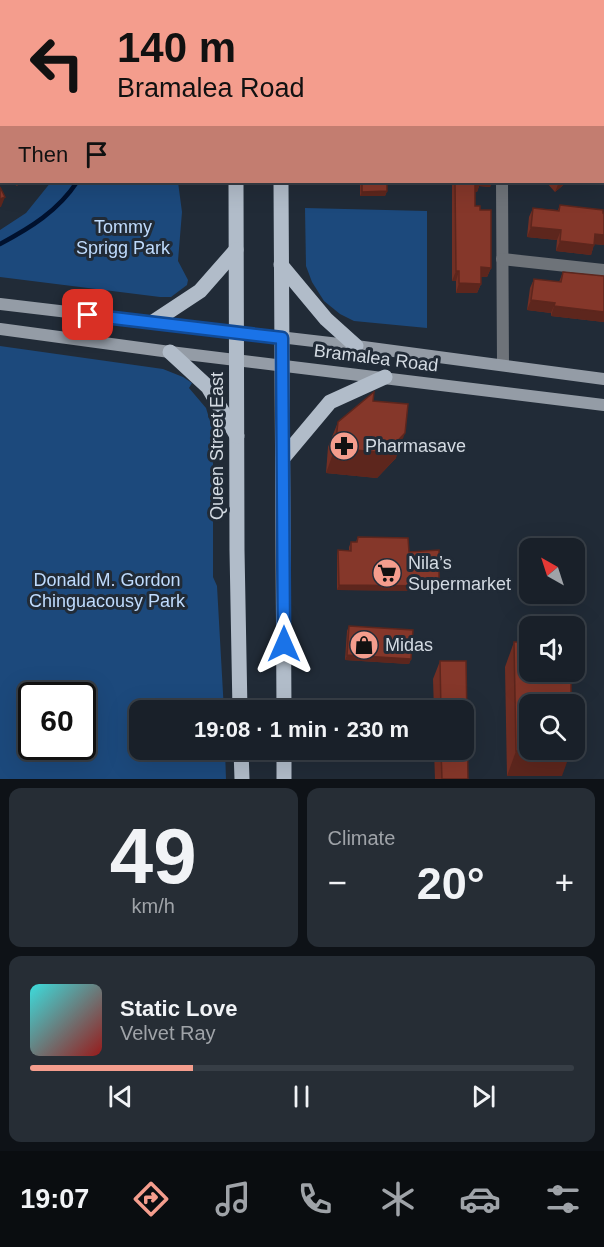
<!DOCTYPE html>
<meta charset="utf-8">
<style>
:root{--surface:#192029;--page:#262d35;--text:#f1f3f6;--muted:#9fa3a8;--line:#373e46;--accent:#f49d8d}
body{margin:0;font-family:Arial,sans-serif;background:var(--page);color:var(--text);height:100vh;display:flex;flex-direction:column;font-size:22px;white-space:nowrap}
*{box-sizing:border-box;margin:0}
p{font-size:20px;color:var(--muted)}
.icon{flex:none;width:33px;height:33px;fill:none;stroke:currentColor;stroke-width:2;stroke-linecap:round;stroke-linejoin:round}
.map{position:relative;height:779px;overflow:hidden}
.drawer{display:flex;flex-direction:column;gap:9px;padding:9px;background:#0e1217;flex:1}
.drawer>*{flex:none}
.top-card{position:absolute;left:0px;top:0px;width:604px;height:183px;box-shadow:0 6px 24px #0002,0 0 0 2px var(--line);background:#f49d8d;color:#111;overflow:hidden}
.needle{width:39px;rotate:321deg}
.buttons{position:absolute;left:519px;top:538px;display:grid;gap:12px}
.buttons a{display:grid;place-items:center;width:66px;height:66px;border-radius:12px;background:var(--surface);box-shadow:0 6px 24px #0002,0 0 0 2px var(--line);font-size:30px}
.speed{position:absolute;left:18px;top:682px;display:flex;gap:12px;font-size:30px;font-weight:700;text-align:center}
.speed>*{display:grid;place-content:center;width:78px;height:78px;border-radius:50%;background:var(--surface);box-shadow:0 6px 24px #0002,0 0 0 2px var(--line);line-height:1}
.speed .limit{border:3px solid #111;border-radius:9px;background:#fff;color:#111}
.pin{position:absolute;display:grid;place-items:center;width:51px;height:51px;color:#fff;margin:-26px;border-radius:12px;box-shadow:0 3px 9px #0006}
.me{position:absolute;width:66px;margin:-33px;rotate:0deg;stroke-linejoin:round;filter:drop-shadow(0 0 4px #0008)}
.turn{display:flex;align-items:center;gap:21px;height:126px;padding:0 18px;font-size:27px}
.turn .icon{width:78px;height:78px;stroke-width:2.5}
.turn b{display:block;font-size:42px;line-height:51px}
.then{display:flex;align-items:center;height:57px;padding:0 18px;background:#0003;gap:12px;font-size:22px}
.big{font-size:45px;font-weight:700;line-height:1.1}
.drawer .card{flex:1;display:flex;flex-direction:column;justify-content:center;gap:9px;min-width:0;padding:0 21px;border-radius:12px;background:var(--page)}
.drawer .dial{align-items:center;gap:0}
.dial b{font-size:78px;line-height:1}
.song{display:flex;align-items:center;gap:18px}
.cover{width:72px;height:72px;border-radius:9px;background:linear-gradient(135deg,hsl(180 70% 55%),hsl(0 70% 35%))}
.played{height:6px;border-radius:3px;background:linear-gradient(90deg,var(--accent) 30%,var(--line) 30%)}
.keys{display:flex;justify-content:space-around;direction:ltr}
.heat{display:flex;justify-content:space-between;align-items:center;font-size:33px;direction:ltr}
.drawer .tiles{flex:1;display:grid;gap:9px;grid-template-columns:1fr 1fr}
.card:last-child{grid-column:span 2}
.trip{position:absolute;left:129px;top:700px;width:345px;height:60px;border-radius:12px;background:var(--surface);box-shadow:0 6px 24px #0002,0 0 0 2px var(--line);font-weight:700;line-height:60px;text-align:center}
.menu{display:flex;height:96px;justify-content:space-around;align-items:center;background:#0a0d10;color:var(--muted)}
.menu .icon{width:42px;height:42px}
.menu .active{color:var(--accent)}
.menu b{font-size:27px;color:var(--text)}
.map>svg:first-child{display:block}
.green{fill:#1c497c;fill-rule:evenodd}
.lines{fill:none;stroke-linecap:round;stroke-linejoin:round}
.stream{stroke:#00112e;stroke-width:4.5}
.street{stroke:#6e7379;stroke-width:12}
.secondary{stroke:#949ca6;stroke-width:12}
.primary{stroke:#b1bcc9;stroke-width:15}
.wall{fill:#722f24}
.shaded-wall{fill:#5d261d}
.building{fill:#85372a;stroke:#5d261d;stroke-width:1.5}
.route-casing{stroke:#114b97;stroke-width:15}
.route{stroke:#1a73e8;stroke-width:10}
.labels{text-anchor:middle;stroke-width:6;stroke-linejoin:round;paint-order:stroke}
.park-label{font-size:18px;fill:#bfdbfd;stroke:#212b37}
.street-label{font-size:18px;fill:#d4dbe3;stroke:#212b37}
.poi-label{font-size:18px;fill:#d4dbe3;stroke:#212b37;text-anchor:start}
</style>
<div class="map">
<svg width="604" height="779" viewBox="0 0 604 779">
<rect width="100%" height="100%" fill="#212b37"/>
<g class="green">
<path d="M440,0H600L440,2Z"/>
<path d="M51,182H178L182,212L178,261L188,280L187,285L171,297H160L0,277V230L26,213Z"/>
<path d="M305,208L427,211V328L354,321L340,314L324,301L312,282L306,266Z"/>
<path d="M0,346L163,369L183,377L192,383L189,388L206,408L213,431V577L217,586L224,711H140V750H225L226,779H0ZM32,696H82V747H32Z"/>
</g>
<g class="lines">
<g class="stream">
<path d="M470,0V2"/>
<path d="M0,244C30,228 58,211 77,182"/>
</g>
<g class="street">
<path d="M19,2V0"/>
<path d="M0,48L2,44"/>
<path d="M603,84H604"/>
<path d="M502,182L503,365"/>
<path d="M502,259L604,270"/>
</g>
<g class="secondary">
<path d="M0,304L356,346L604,379"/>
<path d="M0,329L170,352L604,405"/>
</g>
<g class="primary">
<path d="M235,0V2"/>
<path d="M281,0V2"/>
<path d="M236,182L237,550L240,711"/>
<path d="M281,182L284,711"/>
<path d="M281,265L326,319L356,346"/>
<path d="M153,322L200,291L236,250"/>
<path d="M170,352L208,387L237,436"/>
<path d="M283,458L330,402L385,377"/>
<path d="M241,750L242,779"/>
<path d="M284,750V779"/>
</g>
</g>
<g class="wall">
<path d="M2,140V175L0,174V142Z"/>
<path d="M11,182H21L17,186Z"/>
<path d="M360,182H387V191L385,196H360Z"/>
<path d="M452,182H492L490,187L479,186L477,192H475V206L480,210L491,268L487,277H481V284L477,293H456V281H452Z"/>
<path d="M546,182H567L555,192Z"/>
<path d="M560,205L604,213V245L594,244L591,255L556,251L557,240L527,237L529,217L533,208L558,210Z"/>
<path d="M563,272L604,276V322L551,316V313L527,310L530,288L534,279L559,282Z"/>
<path d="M373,401L396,458L377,478L326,473L328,447L338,422Z"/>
<path d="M358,537L409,552L439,586L438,591L337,590V555L338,550L349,551V547L351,542H356Z"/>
<path d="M349,626L411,659L409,664L345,660L347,631Z"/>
<path d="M514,642L562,776H507L505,667Z"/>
<path d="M440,661H466L468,779H435L434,750H464V711H434L433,679Z"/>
</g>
<g class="shaded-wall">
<path d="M475,182H492L490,187L479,186L477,192H472Z"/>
<path d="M559,182H567L555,192Z"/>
<path d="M387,191L385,196H360L362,192Z"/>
<path d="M5,197L1,207H0V199Z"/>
<path d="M531,227L561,230L557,240L527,237Z"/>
<path d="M595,234L604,235V245L592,244Z"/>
<path d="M560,241L594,245L591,255L556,251Z"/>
<path d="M481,267L491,268L487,277H478Z"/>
<path d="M456,271H459L456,281H452Z"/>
<path d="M459,283L481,284L477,293H456Z"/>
<path d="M531,300L555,303L551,313L527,310Z"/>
<path d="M554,306L604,312V322L551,316Z"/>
<path d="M405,433L396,458L377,478L326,473L335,448Z"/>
<path d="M339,585L439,586L438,591L337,590Z"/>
<path d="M347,655L411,659L409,664L345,660Z"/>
<path d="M516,751H571L562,776H507Z"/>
</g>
<g class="building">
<path d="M68,0H105L104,2H68Z"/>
<rect x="363" y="0" width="40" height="2"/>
<path d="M603,102L604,103V150H603Z"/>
<path d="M2,140V163L0,162V142Z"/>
<path d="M362,182H387V191L362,192Z"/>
<path d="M455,182H481H475V206H480V210H491V268L481,267V284L459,283V271H456Z"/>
<path d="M0,187L5,197L0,199Z"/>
<path d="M560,205L603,210V213H604V235L595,234L594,245L560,241L561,230L531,227L533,208L559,211Z"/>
<path d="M563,272L604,276V312L554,306L555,303L531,300L534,279L561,282Z"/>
<path d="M374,392L373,401L408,404L405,433L386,453L335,448L338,422Z"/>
<path d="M358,537L408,538L409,552L439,550V586L339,585L338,550L351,551V542H357Z"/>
<path d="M349,626L413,630L411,659L347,655Z"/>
<path d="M514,642H530V672H571V705H530V750L571,751H516Z"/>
<path d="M440,661H466L468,779H442L441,750H464V711H441Z"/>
</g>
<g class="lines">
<g class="route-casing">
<path id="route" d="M88,315L282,338L284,644"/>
</g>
<use href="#route" class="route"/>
</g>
<defs>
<g id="pharmacy-disc" transform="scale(1.5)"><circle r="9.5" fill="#f49d8d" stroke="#212b37"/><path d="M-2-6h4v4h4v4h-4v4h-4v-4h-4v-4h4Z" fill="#111"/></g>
<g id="supermarket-disc" transform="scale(1.5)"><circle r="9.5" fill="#f49d8d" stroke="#212b37"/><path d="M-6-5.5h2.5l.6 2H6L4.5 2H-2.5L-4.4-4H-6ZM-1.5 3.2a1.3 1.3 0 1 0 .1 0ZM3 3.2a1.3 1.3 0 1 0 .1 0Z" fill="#111"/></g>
<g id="shop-disc" transform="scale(1.5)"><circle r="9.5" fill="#f49d8d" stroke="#212b37"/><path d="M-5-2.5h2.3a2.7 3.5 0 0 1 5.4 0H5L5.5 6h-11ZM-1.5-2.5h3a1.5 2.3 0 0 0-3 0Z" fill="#111"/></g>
</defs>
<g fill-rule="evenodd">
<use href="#pharmacy-disc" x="344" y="446"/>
<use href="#supermarket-disc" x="387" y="573"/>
<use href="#shop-disc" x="364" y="645"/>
</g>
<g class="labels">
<g class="park-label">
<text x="123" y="233">Tommy<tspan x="123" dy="21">Sprigg Park</tspan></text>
<text x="107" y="586">Donald M. Gordon<tspan x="107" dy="21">Chinguacousy Park</tspan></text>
</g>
<g class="street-label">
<text transform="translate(376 358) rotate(7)" y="6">Bramalea Road</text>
<text transform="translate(217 446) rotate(-90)" y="6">Queen Street East</text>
</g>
<g class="poi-label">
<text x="365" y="452">Pharmasave</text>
<text x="408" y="569">Nila’s<tspan x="408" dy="21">Supermarket</tspan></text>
<text x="385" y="651">Midas</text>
</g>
</g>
</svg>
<div class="buttons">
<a><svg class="needle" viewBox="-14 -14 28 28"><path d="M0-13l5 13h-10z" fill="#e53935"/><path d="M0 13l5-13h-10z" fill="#9fa3a8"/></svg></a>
<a><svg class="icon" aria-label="sound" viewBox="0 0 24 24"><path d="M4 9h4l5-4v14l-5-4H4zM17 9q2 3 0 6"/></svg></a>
<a><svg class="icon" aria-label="search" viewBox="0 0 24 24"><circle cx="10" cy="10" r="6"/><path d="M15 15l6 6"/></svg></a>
</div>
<div class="speed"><div class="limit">60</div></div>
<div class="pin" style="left:88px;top:315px;background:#d93025"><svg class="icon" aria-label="arrive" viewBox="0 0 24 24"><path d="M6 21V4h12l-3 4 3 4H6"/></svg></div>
<svg class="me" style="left:284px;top:644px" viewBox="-20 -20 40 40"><path d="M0-17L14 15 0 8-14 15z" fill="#1a73e8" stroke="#fff" stroke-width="4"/></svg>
<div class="trip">19:08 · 1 min · 230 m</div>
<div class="top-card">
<div class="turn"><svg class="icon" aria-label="left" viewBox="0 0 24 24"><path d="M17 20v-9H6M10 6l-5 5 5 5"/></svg><div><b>140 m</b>Bramalea Road</div></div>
<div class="then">Then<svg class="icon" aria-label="arrive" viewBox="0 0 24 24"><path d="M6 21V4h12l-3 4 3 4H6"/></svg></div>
</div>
</div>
<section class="drawer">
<div class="tiles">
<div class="card dial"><b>49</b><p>km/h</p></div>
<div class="card"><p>Climate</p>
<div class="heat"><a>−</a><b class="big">20°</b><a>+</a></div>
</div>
<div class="card">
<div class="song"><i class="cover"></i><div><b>Static Love</b><p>Velvet Ray</p></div></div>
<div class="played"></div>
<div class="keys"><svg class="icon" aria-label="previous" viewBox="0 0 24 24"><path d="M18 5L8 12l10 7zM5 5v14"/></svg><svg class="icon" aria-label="pause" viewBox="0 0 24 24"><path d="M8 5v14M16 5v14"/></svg><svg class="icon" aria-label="next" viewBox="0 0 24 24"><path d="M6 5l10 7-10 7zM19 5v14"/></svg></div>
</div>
</div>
</section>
<nav class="menu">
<b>19:07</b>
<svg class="icon active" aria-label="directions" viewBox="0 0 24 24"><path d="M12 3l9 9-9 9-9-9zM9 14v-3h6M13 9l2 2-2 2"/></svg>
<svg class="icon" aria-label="music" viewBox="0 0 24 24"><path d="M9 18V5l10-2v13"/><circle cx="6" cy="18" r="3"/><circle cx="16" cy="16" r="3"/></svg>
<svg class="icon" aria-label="phone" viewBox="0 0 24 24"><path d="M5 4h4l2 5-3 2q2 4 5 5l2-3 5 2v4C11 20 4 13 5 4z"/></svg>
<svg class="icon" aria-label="climate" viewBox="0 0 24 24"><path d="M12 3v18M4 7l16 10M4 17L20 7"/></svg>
<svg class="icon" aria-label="car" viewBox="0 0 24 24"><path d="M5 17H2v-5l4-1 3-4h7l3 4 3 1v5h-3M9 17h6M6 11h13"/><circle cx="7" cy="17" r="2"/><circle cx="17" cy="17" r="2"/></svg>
<svg class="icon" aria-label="filters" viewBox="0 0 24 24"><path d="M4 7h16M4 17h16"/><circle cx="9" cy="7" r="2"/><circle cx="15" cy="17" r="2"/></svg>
</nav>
